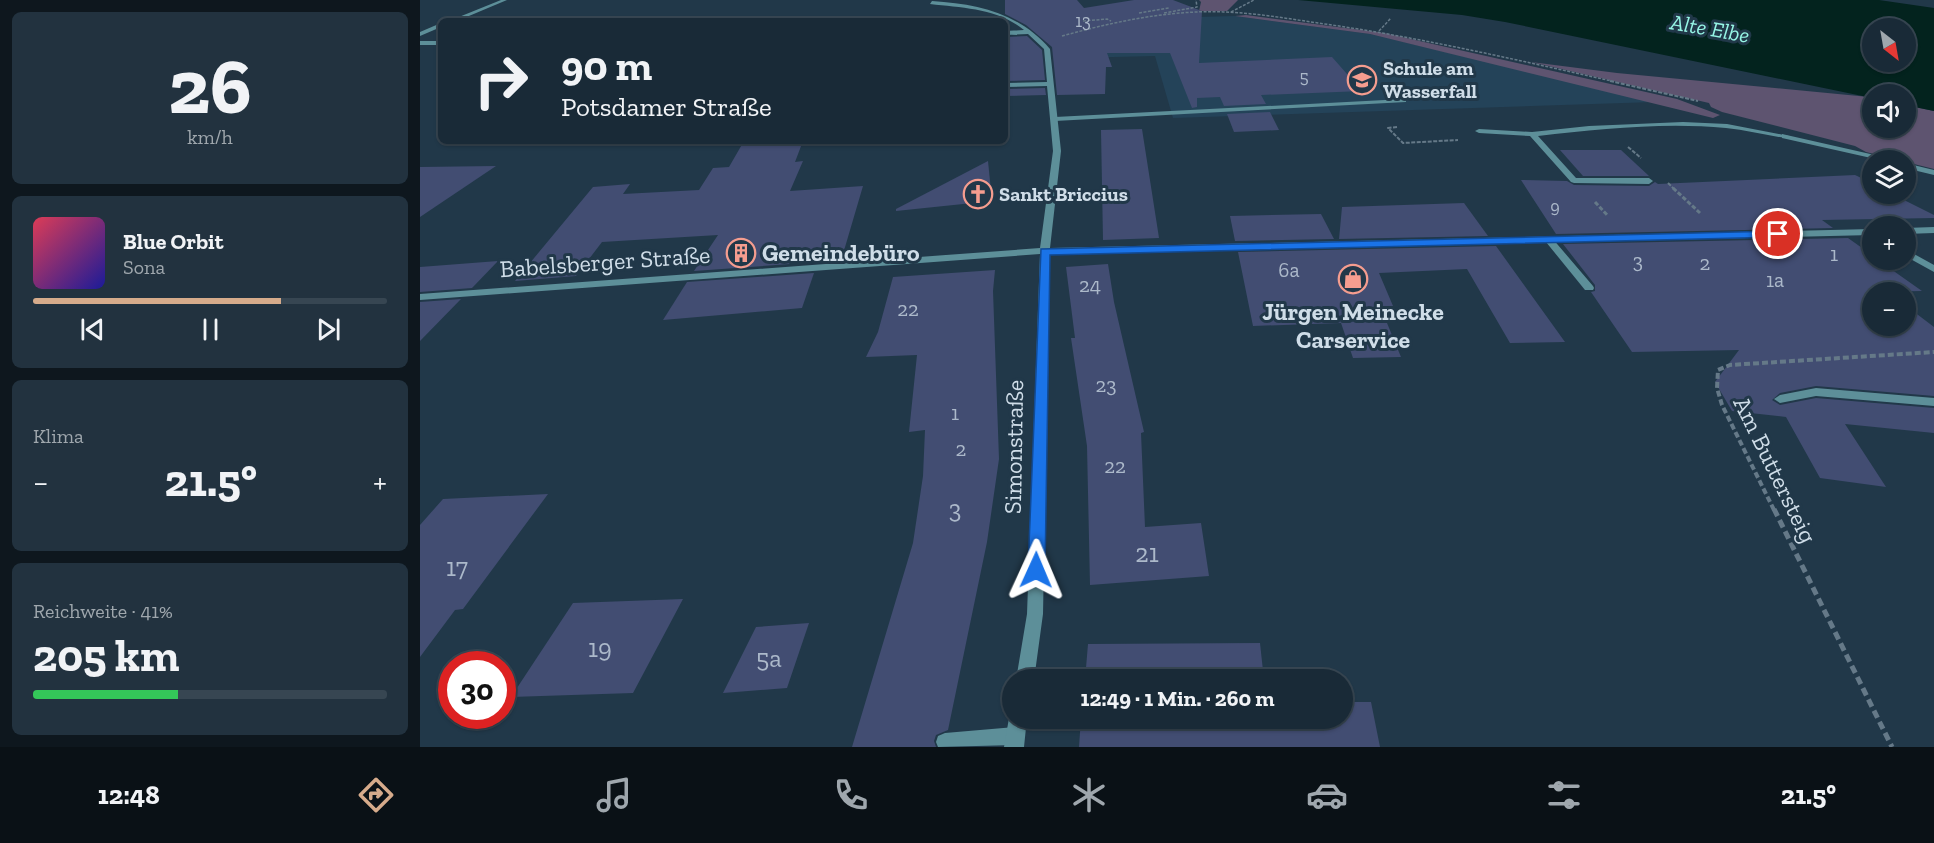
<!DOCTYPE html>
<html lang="de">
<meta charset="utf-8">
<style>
:root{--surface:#192a37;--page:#22323f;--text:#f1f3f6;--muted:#9fa7ad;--line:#374652;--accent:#d6ab8b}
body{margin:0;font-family:"Zilla Slab",serif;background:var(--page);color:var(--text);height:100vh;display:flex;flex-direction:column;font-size:22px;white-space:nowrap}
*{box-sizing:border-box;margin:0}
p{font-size:20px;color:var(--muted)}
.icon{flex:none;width:33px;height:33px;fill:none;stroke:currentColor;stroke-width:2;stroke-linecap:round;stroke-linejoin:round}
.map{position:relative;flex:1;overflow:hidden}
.drawer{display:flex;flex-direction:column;gap:12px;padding:12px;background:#0e171e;width:420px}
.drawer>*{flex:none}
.hud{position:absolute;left:18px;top:18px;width:570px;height:126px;border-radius:9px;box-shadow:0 2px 4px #0004,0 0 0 2px var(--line);background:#192a37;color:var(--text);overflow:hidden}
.needle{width:39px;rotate:149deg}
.tools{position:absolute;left:1442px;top:18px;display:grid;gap:12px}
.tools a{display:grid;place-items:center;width:54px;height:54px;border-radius:50%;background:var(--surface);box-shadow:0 2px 4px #0004,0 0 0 2px var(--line);font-size:30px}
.speed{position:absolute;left:18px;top:651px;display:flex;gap:12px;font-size:30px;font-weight:700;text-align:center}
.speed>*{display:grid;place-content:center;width:78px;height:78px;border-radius:50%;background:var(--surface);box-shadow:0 2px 4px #0004,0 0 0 2px var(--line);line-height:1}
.speed .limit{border:9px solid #d22;background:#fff;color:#111}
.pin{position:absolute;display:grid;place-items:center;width:51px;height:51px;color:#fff;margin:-26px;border:3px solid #fff;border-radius:50%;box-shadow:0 2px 6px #0007}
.me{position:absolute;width:66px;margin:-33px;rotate:1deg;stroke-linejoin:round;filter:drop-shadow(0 0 4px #0008)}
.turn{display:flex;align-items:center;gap:21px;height:126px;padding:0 24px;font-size:27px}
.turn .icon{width:78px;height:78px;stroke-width:2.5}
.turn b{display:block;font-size:42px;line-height:51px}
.big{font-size:45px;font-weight:700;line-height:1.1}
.drawer .tile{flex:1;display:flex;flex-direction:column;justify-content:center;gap:9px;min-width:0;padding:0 21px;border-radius:9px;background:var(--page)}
.drawer .dial{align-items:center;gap:0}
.dial b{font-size:78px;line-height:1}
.song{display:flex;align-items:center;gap:18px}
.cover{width:72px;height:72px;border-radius:9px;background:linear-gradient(135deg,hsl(350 70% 55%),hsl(240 70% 35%))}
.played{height:6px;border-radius:3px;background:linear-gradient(90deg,var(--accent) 70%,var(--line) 70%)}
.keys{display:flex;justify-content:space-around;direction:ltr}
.heat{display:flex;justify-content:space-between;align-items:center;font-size:33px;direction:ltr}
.charge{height:9px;border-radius:4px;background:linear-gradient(90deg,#34c759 41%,var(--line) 0)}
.trip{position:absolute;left:582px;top:669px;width:351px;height:60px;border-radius:30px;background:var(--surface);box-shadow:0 2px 4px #0004,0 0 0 2px var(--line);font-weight:700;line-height:60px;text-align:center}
.tab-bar{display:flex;height:96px;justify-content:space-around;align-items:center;background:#0a1116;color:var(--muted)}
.tab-bar .icon{width:42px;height:42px}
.tab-bar .active{color:var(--accent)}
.tab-bar b{font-size:27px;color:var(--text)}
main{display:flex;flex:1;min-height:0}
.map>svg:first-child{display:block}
.built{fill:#244359}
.green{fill:#5e5470}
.water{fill:#03231e;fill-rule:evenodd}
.building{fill:#424d72}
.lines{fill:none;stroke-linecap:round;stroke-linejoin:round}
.path-far4{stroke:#657988;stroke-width:1.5;stroke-dasharray:3 1.5;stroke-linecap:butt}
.path-far3{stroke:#657988;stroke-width:2;stroke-dasharray:4 1.5;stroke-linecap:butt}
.path-far2{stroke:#657988;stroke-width:3;stroke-dasharray:4.5 2;stroke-linecap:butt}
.path-far1{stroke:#657988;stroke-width:4;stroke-dasharray:6 3;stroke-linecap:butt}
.path{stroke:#657988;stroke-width:5;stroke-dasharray:8 4.5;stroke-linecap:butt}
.lane{fill:#5d8f99;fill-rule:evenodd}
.street{fill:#5d8f99;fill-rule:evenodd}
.route{fill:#1a73e8;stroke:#114b97;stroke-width:1.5}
.labels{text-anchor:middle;stroke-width:6;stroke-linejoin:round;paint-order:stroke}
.far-number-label{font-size:18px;fill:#acb9ca}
.far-poi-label{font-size:20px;font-weight:bold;fill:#cfdde8;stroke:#213849;text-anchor:start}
.number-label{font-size:21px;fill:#acb9ca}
.far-water-label{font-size:22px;font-style:italic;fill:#96f5e5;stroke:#213849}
.poi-label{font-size:24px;font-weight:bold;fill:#cfdde8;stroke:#213849;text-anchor:start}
.street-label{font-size:24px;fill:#cfdde8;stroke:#213849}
.near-number-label{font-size:26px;fill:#acb9ca}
</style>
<main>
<section class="drawer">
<div class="tile dial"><b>26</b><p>km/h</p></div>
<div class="tile">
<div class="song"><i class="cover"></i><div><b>Blue Orbit</b><p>Sona</p></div></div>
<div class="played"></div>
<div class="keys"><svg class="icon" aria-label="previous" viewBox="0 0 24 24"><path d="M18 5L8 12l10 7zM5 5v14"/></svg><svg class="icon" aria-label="pause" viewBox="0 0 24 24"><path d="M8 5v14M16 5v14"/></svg><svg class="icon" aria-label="next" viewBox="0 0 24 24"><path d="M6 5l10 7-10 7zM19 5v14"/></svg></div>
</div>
<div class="tile"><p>Klima</p>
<div class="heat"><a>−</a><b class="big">21.5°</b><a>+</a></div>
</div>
<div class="tile"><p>Reichweite · 41%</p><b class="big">205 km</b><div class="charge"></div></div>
</section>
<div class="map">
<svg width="1514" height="747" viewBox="0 0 1514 747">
<rect width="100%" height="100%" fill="#213849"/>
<path class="built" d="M815,16L950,34L1234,102L753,118L735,56L652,58L742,18Z"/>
<g class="green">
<path d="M779,0H818L807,11H779L781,2Z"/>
<path d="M826,15L964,33L1257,99L1300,115L1293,118L950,34L815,16Z"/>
<path d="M1111,62L1197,73L1449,97L1452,98V128H1485V105L1514,111V169L1446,152L1435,146L1302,112L1291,107L1289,103Z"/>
</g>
<path class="water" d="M878,0H1459L1514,8V111L1485,105V94H1452V98L1085,22L1042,15ZM1452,28H1485V62H1452Z"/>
<g class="building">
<path d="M585,0H657L664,8L714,0H753L782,11L779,63L912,57L942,91L841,95L846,104L804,106L800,97L777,98V107L772,108L750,53H687L692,67H686L685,94L637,95L632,47L606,25L585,14Z"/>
<path d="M607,36L622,50L625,80L585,81V37Z"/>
<path d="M625,88L626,95L585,96V89Z"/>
<path d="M850,112L859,130L814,132L807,114Z"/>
<path d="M722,129L739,238L683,240L681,130Z"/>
<path d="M324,141H383L375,162L383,161L370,191L443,186L423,254L400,256L398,262L274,271L298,235L182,242L156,276L95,281L173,187L210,184L203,194L279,190L293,168L309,167Z"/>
<path d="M1140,150H1201L1229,176H1163Z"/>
<path d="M568,161L572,201L476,211V209Z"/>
<path d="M76,166L0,217V167Z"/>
<path d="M1435,175L1452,183V194H1472L1514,215V218L1402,220L1413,228L1136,234L1101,180L1147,181L1154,185L1229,186L1235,182L1238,184Z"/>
<path d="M1044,203L1068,236L919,239L922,207Z"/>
<path d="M901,214L914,239L815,241L810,216Z"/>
<path d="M1428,238L1452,255V260H1458L1502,291L1452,292V326H1485V305L1514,327V396L1396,386L1360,393L1352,400L1360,405L1396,398L1514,408V433L1425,424L1466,487L1400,478L1366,417L1312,411L1295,382L1319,350L1212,352L1171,292L1175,291V285L1143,244Z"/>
<path d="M1076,246L1145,342L1090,343L1047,269L959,273L973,306H960L981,357L933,358L921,323L833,326L818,252Z"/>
<path d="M78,261L52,288L0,292V267Z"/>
<path d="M688,264L694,302L724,432L721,433L725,527L781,523L789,576L670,585L667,446L651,338H655L646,267Z"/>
<path d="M575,270L573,291L579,459L567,542L528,730L516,735L514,741L516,747H432L493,543L503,476L505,430L489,432L497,355L446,357L458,332L473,277Z"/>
<path d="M394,273L382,308L243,320L267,282Z"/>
<path d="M41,299L0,341V302Z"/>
<path d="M128,494L43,609L35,610L0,657V525L23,499Z"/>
<path d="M263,599L213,693L91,697L153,603Z"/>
<path d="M389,623L367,688L303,693L336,627Z"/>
<path d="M840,643L844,680H665L668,644Z"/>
<path d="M922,702H951L960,747H659L661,718H922Z"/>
</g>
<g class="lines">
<g class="path-far4">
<path d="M811,12L834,0"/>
<path d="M719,13L749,8"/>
<path d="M744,13L777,7L776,0"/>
<path d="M663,21L687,19L691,21"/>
<path d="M959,31L971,18"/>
<path d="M642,36C686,24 730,14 776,12C817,10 858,17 898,23C999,37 1097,60 1196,82"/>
</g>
<g class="path-far3">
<path d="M1190,81L1278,101"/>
<path d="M977,127L968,128L983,143L1038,140"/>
<path d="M1208,147L1221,158"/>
<path d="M1248,183L1254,189"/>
</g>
<g class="path-far2">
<path d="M1253,188L1280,213"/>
<path d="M1175,202L1188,216"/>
</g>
<path class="path-far1" d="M1354,510L1302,405L1297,388L1298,370L1310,365L1514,352"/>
<path class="path" d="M1354,509L1472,747"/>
<g class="lane">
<path d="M984,99L986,100V102L635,121L631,119L635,117Z"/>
<path d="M1263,122L1307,124L1369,136L1365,138C1346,135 1326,130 1306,128C1244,122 1179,129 1118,136L1156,178H1229L1233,181L1229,184L1154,183L1151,182L1110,136L1059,133L1055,131L1059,129L1112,132L1169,126Z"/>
<path d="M1129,237L1132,238L1173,286L1174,288L1173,290H1165L1126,242L1124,240Z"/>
<path d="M1396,388L1514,398V406L1396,396L1360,403L1354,399L1360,395Z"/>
<path d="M595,727L602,730L604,736L602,742L595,745L518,747L516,742L518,736L525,733Z"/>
</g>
<g class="street">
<path d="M81,0H87L37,21H29Z"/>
<path d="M512,1C558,4 599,13 630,49L641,151L630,248L1452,229V235L630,254L623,614L614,680H596L607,614L620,254L0,300V294L620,248L633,151L627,86L585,87V83L627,82L624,49L608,34L585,35V31L604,30C577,8 543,8 510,4Z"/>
<path d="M21,23V27L0,36V32Z"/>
<rect x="0" y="41" width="21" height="4"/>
<path d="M1362,134L1468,158L1472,160H1460L1362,138Z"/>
<path d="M1485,163L1514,170V175L1485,168Z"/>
<path d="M1514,227V233L1485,234V228Z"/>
<path d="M1485,249L1514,265V272L1485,256Z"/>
<path d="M592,711V718H607L604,747H584L589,718Z"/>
</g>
</g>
<path class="route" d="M1358,231L1362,232V237L630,255L625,570L623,575L616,577L610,575L608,570L621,249Z"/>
<defs>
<g id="school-ring" transform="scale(1.5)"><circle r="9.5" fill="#213849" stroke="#f59d8f" stroke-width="1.5"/><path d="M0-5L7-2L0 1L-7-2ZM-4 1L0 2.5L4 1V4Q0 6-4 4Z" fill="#f59d8f"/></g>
<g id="church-ring" transform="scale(1.5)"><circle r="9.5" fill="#213849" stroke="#f59d8f" stroke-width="1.5"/><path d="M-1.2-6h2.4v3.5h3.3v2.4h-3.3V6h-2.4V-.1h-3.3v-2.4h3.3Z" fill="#f59d8f"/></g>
<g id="building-ring" transform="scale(1.5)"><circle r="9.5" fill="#213849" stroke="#f59d8f" stroke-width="1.5"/><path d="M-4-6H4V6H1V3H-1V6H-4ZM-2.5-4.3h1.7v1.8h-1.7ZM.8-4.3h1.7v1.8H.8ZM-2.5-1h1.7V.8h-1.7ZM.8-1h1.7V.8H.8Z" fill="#f59d8f"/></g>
<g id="shop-ring" transform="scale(1.5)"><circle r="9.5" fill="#213849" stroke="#f59d8f" stroke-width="1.5"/><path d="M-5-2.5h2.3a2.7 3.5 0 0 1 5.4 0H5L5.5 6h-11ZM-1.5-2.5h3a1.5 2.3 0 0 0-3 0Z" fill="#f59d8f"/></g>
</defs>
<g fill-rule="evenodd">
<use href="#school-ring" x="942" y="80"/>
<use href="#church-ring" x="558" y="194"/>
<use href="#building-ring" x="321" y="253"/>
<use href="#shop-ring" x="933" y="279"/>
</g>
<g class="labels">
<g class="far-number-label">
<text x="663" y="27">13</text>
<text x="884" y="83">5</text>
<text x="1135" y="213">9</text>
</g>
<g class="far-poi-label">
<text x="963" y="75">Schule am<tspan x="963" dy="23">Wasserfall</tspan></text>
<text x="579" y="201">Sankt Briccius</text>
</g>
<g class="number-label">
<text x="1414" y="261">1</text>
<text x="1218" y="268">3</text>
<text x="1285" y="270">2</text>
<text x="869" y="277">6a</text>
<text x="1355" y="287">1a</text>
<text x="670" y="292">24</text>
<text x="488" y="316">22</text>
<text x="686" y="392">23</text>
<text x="535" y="420">1</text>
<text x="541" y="456">2</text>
<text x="695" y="473">22</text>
</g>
<g class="far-water-label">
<text transform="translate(1290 28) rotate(10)" y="8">Alte Elbe</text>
</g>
<g class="poi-label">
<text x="342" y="261">Gemeindebüro</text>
<text x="933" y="320" text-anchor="middle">Jürgen Meinecke<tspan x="933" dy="28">Carservice</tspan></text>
</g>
<g class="street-label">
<text transform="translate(185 262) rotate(-4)" y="8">Babelsberger Straße</text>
<text transform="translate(594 447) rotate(-89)" y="8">Simonstraße</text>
<text transform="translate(1355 470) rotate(64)" y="8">Am Buttersteig</text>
</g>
<g class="near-number-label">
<text x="535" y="518">3</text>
<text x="727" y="562">21</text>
<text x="37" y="576">17</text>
<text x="180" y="657">19</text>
<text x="349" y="667">5a</text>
</g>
</g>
</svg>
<div class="tools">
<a><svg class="needle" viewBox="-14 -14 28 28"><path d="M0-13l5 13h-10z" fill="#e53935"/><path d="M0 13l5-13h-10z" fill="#9fa7ad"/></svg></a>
<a><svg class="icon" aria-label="sound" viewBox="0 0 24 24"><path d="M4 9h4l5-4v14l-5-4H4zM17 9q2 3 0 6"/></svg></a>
<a><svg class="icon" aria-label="layers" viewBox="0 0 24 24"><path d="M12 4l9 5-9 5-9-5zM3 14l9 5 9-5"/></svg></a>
<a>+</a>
<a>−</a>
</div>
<div class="speed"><div class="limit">30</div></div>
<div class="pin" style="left:1358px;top:234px;background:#d93025"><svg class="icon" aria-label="arrive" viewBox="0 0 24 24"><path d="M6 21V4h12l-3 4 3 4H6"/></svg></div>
<svg class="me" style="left:616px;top:570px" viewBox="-20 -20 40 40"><path d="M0-17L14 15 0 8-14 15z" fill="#1a73e8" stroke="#fff" stroke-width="4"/></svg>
<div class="trip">12:49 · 1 Min. · 260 m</div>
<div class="hud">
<div class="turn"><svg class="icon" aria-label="right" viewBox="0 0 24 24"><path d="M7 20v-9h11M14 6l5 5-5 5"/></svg><div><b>90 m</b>Potsdamer Straße</div></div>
</div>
</div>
</main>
<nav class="tab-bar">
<b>12:48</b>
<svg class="icon active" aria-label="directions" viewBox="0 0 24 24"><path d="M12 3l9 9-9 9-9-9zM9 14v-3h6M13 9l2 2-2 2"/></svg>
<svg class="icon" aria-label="music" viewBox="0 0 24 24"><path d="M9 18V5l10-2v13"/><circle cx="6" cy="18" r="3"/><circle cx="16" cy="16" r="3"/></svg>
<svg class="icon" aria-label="phone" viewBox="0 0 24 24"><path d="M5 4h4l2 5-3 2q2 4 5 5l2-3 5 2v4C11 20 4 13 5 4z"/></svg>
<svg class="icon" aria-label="climate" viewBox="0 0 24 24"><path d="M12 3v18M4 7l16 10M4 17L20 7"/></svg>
<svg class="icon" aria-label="car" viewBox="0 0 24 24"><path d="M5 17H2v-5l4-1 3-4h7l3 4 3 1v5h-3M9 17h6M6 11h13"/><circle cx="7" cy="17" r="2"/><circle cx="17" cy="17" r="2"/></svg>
<svg class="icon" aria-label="filters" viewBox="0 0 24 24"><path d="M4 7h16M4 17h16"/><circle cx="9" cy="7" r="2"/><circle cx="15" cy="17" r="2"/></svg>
<b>21.5°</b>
</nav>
